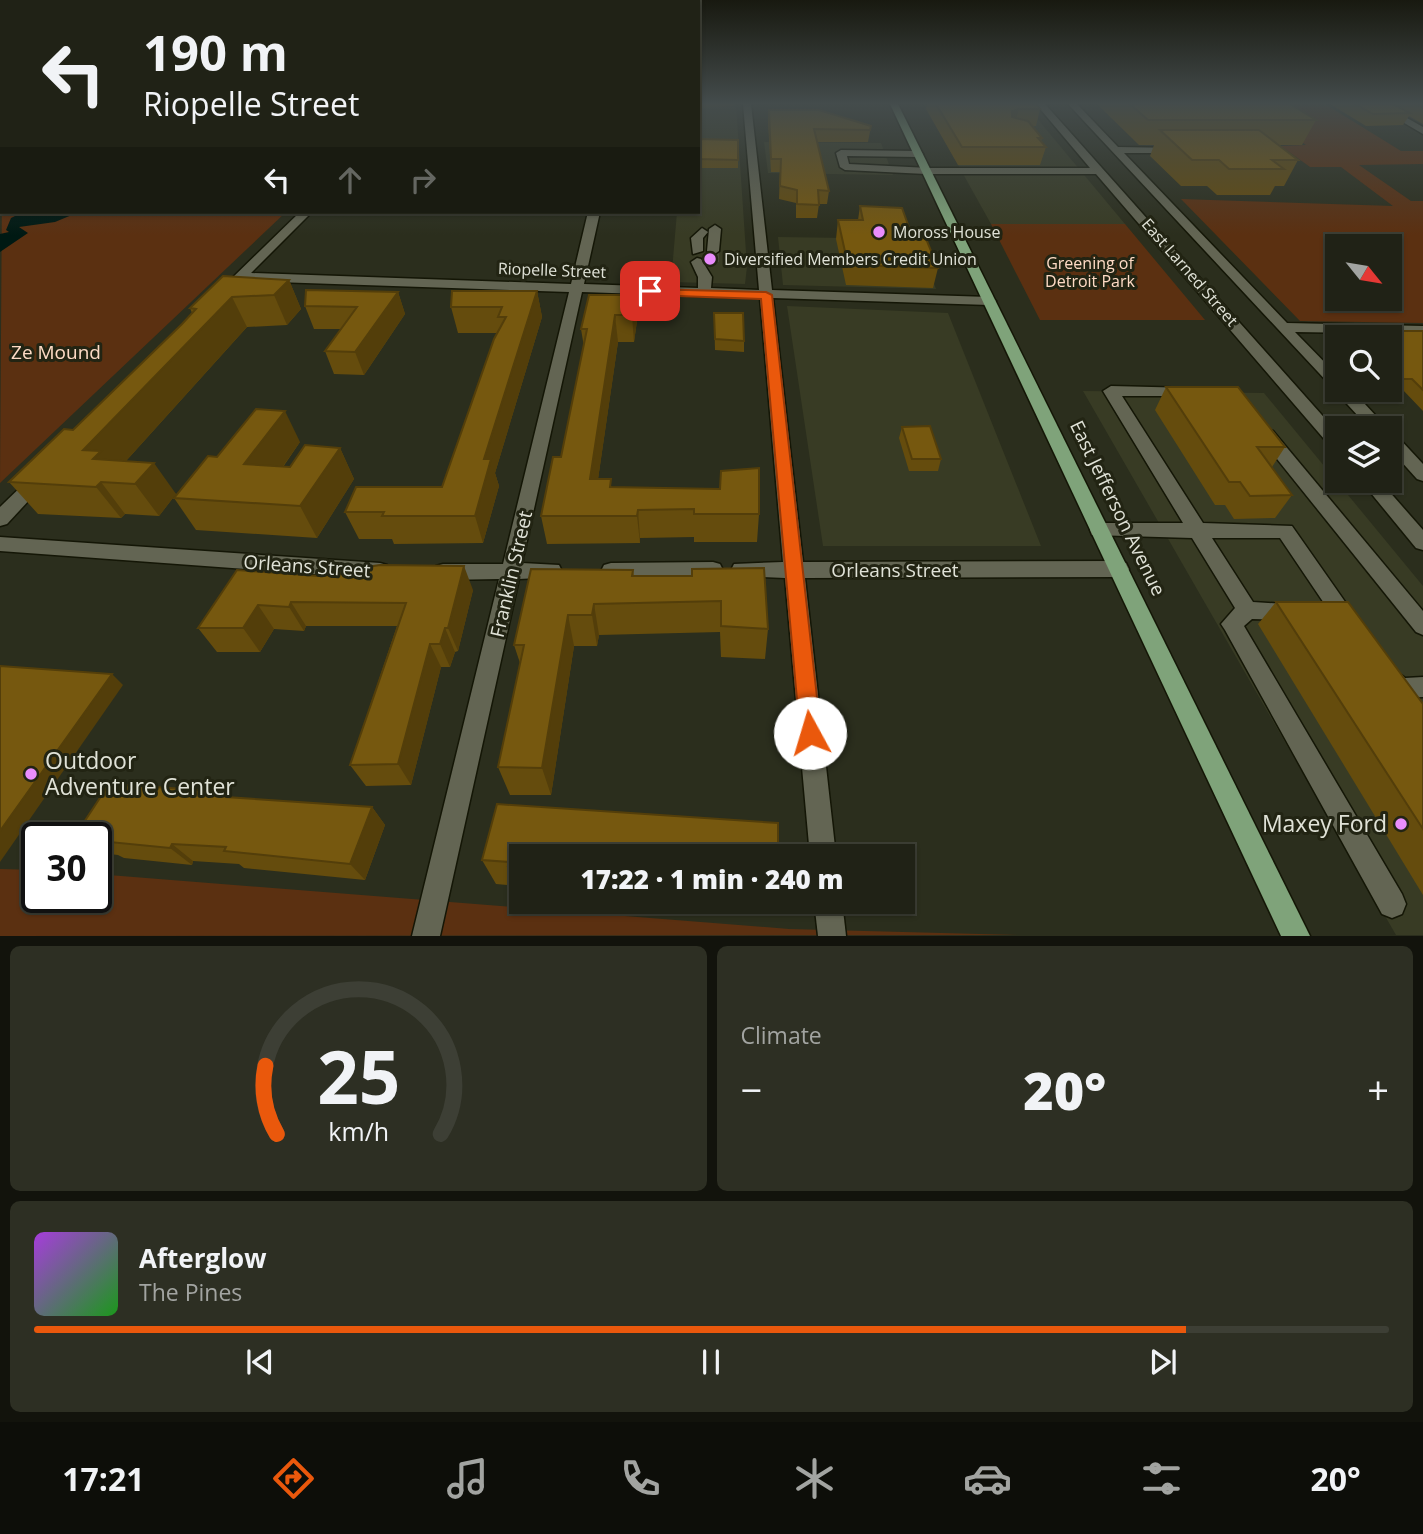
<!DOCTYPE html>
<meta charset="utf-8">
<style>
:root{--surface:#202216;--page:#2d2f23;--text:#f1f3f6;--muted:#a2a4a1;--line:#3d3f35;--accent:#ea580c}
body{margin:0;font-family:"Open Sans",sans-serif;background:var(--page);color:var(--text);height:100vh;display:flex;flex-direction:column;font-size:26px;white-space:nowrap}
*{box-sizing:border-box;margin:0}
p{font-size:23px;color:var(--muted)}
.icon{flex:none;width:38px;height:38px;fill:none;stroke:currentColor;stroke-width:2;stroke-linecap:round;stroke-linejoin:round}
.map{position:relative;height:936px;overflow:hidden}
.side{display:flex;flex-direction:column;gap:10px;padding:10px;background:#12130c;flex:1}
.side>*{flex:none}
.guide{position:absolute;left:0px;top:0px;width:700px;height:214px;box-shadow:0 2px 5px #0004,0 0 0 2px var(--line);background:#202216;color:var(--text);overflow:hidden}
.needle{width:46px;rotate:120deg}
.tools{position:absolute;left:1325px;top:234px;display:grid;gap:14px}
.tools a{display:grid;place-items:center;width:77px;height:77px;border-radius:0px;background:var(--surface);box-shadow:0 2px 5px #0004,0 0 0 2px var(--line);font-size:35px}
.speed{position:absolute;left:21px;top:822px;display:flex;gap:14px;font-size:35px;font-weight:700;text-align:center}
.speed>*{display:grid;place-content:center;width:91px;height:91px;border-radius:50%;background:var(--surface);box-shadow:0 2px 5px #0004,0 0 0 2px var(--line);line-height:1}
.speed .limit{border:4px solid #111;border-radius:10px;background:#fff;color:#111}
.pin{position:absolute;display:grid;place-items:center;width:60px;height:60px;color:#fff;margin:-30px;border-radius:14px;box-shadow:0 4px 10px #0006}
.me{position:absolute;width:77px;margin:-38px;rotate:354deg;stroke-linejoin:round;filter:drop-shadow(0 0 5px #0008)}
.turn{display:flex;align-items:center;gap:24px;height:147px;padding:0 28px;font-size:32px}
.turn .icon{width:91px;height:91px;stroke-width:2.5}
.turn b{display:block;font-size:49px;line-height:60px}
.lanes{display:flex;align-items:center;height:66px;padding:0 28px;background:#0003;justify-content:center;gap:35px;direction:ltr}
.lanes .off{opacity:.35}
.big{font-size:52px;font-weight:800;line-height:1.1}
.side .widget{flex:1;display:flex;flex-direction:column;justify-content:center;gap:10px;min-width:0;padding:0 24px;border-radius:10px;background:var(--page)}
.side .dial{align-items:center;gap:0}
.dial svg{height:182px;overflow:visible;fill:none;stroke:var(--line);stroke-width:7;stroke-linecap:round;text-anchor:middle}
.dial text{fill:var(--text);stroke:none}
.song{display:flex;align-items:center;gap:21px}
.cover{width:84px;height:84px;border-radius:10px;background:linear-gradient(135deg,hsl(280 70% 55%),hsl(120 70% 35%))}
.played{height:7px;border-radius:4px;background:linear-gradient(90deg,var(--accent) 85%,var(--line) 85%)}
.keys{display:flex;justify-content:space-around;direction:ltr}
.heat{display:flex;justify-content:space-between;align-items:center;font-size:38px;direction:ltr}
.side .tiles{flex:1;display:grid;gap:10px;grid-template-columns:1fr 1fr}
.widget:last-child{grid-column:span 2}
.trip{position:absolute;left:509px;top:844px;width:406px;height:70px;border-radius:0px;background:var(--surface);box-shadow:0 2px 5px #0004,0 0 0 2px var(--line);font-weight:800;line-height:70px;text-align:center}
.dock{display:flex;height:112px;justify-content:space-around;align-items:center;background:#0d0e09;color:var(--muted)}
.dock .icon{width:49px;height:49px}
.dock .current{color:var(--accent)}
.dock b{font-size:32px;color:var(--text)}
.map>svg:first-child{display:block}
.built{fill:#383b24}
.green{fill:#5b3011;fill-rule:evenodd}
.water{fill:#001913}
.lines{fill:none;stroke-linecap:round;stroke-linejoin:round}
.minor-tunnel{stroke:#464939;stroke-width:12;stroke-dasharray:12 6;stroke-linecap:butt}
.minor-casing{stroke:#141606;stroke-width:3}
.major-casing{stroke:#141606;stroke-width:3}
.minor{fill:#636553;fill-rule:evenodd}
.major{fill:#7fa37a;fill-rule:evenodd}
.wall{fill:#654c0d}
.shaded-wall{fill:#533e0a}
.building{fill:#76580f;stroke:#533e0a;stroke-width:2}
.route{fill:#ea580c;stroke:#983908;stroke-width:2}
.poi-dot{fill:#ea8dfd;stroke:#222413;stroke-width:2.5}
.labels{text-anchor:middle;stroke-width:6;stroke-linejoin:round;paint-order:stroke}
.far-poi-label{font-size:16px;fill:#e0e2d7;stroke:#222413;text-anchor:start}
.far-park-label{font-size:16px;fill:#fedbc5;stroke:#222413}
.far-street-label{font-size:16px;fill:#e0e2d7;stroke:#222413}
.park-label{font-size:19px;fill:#fedbc5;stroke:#222413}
.street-label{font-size:19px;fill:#e0e2d7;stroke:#222413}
.near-poi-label{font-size:23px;fill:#e0e2d7;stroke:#222413;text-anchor:start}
</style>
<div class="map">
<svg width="1423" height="936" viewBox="0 0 1423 936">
<rect width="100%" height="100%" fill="#2b2e1d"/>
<g class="built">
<path d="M698,104H736L747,267L745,284L671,282L677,212H698Z"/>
<path d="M924,104H1025L1125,224H991Z"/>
<path d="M764,142L881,143L893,175L768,173Z"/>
<path d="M778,237L917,239L936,289L783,285Z"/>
<path d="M787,306L948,313L1041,546H823Z"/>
<path d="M1083,391L1264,393L1423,586V935H1396Z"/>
</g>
<g class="green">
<path d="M1225,104H1325L1401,151H1423V164L1359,165L1411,201H1423V323L1300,321L1181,199L1393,206L1341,167H1310L1281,146L1306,145L1269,119ZM1337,247H1390V299H1337Z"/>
<path d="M2,188V212H286L0,483Z"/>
<path d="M991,224H1125L1205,320H1040Z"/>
<path d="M0,869L37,870V898H96V874L789,929L1018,935L0,936Z"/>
</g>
<path class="water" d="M23,212H79L55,222L19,227L28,233L0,252V234L9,232L6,230L11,218Z"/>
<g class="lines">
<path class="minor-tunnel" d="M713,251V262"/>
<g class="minor-casing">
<g id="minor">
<path d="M743,104H751L772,290L989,297L996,301L989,305L773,298L803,562L1119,561L1126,563L1129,569L1126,575L1119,577L805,578L836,856H810L785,578L734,576L731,570L734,564L783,562L760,298L582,292L522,563L559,565L562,571L559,577L519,579L440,936H412L499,579L443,580L436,578L433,572L436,566L443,564H503L569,292L243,281L234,287L227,283L300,212H312L251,273L571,284L588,212H600L584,284L698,288V277L691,262L697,258L701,259L712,277L711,288L759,290Z"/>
<path d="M1036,104H1045L1337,432V449L1331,447L1096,174H926L845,170L840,167L836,153L841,150L918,151L923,154L918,157L847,156L849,164L929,168H1090Z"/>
<path d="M1068,104H1077L1118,147L1177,148L1178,150L1173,153H1124L1287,323L1423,326V334L1295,332L1337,375V390H1352L1388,429H1370L1337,393L1336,389L1332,387Z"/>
<path d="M1372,104H1382L1423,127V134Z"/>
<path d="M715,225L721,229L719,251L713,255L707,251L709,229Z"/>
<path d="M702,228L708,232L703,238V251L693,254L691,238Z"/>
<path d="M1111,386L1192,388L1194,391L1192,394L1186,396H1122L1203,523L1292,526L1348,606L1351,612L1348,618L1341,621L1334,618L1280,538H1212L1253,602L1300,605L1303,611L1300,617L1293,620L1252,619L1244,626L1402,894L1406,904L1402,914L1392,918L1382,914L1225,630L1221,624L1235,608L1192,538L1092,535L1090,530L1092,525L1099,523H1183L1103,391Z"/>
<path d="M1267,429L1273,431L1423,611V635L1416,632L1261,439L1259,435Z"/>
<path d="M1390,433L1396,435L1423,464V481L1417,479L1390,449Z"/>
<path d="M39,473L45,475L48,479L45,483L7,524L0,526V507L33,475Z"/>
<path d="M1361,481H1380L1423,530V550L1416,548Z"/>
<path d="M0,537L380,563L387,565L390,571L387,577L380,579L0,551Z"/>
<path d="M713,562L720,564L723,570L720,576L713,578L611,579L604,577L601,571L604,565L611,563Z"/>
<path d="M1393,669L1405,678L1423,677V697C1403,698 1391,699 1382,679L1385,672Z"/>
<path d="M814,901H842L846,936H818Z"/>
</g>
</g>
<g class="major-casing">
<path id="major" d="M890,104H898L1310,936H1281Z"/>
</g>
<use href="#minor" class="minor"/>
<use href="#major" class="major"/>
</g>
<g class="wall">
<path d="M698,104H734V106L698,108Z"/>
<path d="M927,104H1036L1040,109L1036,126H1032L1042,138L1041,141L1046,147L1040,165H958L926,109Z"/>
<path d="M1097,104H1290L1316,120L1302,145H1278L1298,160L1284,186H1275L1270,195H1217L1207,186H1181L1150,156L1154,145H1139Z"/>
<path d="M1330,104H1423V124L1409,116L1403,125L1366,126Z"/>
<path d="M769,110L871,126L868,142H817L829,191L827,204H819L817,218H796V203L779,199L780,172H771L768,122Z"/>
<path d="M698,139L738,140V168H698Z"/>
<path d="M860,206L912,236L938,268L933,288L846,285L836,239L838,220H858Z"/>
<path d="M289,280L301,309L287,325L247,327L126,461L176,494L159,516L125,514L121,518L38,514L9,482L73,430L182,324L192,313L190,308Z"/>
<path d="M537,291L542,317L495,473L499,486L483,543L394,544L392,539H359L345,512L442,487L497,333H458L451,307Z"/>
<path d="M398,292L405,314L364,375L334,374L325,351L341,329H314L305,306Z"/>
<path d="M635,295L637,321L634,342H618L598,479L612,487L759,514L757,542H694V537L640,538V543L547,544L541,516L561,457L584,347L581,329Z"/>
<path d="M714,313L744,341V352L715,350Z"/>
<path d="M1351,324L1398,331H1423V411L1403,390H1394L1390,385V338H1346L1343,335Z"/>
<path d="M1166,387L1285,447L1272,467L1292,495L1275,518L1234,519L1225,505H1215L1155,410Z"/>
<path d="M902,427L941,459L938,471H909L899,438Z"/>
<path d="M300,442L283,467H290L340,448L354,479L317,538L196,530L174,498L217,457Z"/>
<path d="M237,570L473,590L458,651L455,652L450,667H441L411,785L366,786L350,765L397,626H306L304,631L274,629L260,652H217L198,628Z"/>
<path d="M633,570L634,576H692L768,629L765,659L721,657L720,632L599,635L597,646H574L551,795H510L498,767L520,663L514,645Z"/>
<path d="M1276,602L1423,704V895L1258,624Z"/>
<path d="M234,798L372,807L385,825L365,880L244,868L239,864L193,861L192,865L124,858L118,855L100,853L96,850V838H79L75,836Z"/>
<path d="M522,856V890L519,886L496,884L482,860Z"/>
<path d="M722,901H775L773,908L722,904Z"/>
</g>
<g class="shaded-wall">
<path d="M1019,109L1014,126L1008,128L1012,111Z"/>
<path d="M289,280L301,309L287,325L274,295Z"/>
<path d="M537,291L542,317L495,473L499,486L483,543L475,516L484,459Z"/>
<path d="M398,292L405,314L364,375L355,352Z"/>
<path d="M635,295L637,321L634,342L632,315Z"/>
<path d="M232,297L247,327L116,472L111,482L83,450Z"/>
<path d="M615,315L618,342L594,507L590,479Z"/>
<path d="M285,411L300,442L262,496L244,464Z"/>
<path d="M340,448L354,479L317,538L300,506Z"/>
<path d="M154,463L176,494L159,516L135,484Z"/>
<path d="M101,482L125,514L121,518L96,487Z"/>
<path d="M638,510L640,538V543L637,516Z"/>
<path d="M464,566L473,590L458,651L448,628Z"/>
<path d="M291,602L306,626L304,631L289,607Z"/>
<path d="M594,604L599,635L597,646L592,615Z"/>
<path d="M258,605L274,629L260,652L243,628Z"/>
<path d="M568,615L574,646L551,795L542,768Z"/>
<path d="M445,628L455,652L450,667L440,644Z"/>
<path d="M430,644L441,667L411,785L398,764Z"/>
<path d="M112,674L123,685L0,862V831Z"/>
<path d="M372,807L385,825L365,880L350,864Z"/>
<path d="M172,844L193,861L192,865L170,848Z"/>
</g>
<g class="building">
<path d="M936,104H1036L1040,109H1019L1012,111V117L1028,121L1042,138H1038L1046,147H962Z"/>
<path d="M1130,104H1290L1316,120H1148Z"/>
<path d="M1355,104H1393L1410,113L1373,114Z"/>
<path d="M1415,104H1423V108Z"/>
<path d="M769,110H819L871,126L870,130L814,129L829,191L818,190L819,205L797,204V190L780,186L781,159H771Z"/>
<path d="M1160,130H1259L1298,160H1272L1284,169H1229L1219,160H1192Z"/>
<path d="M698,139L738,140V160L698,159Z"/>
<path d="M860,206L902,208L912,236H922L927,241L938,268L848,265L838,220H863Z"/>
<path d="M223,276L289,280L274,295L232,297L83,450L101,451L93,459L154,463L135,484L101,482L96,487L9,482L64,429L73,430L182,324L196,309L190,308Z"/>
<path d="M306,290L398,292L355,352L325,351L357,307L305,306Z"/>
<path d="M452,291H537L484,459H491L475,516H382L384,512H345L356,487H442L494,339L506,317H498L502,307H451Z"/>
<path d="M589,295H635L632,315H615L590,479H611L610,487L720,489L721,471L759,468V514H694V509L638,510L637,516H541L553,457H561L587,329H581Z"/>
<path d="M714,313H743L744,341L715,339Z"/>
<path d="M1351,324L1391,325L1398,331H1423V390L1412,379H1403L1390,365V338H1364Z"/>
<path d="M1166,387H1238L1285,447H1257L1292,495L1250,496L1240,482H1229Z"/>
<path d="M256,409L285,411L244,464L290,467L305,445L340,448L300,506L174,498L208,456L217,457Z"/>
<path d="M930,426L941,459H912L902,427Z"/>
<path d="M380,565L464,566L448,628H445L440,644H430L398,764L350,765L406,603L291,602L289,607L258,605L243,628H198L237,570L318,576L359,572L360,568Z"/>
<path d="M764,568L768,629L721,626V601L594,604L592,615H568L542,768L498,767L524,645H514L531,569L633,570L632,576H692V569Z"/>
<path d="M1276,602H1348L1423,704V829Z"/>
<path d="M0,666L112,674L0,831Z"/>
<path d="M109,784L228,792L226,797L372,807L350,864L224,851L226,847L172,844L170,848L99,841L101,838L75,836Z"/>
<path d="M497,804L778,823V856H522V867L508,866L509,862L482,860Z"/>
</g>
<linearGradient id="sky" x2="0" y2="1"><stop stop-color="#181910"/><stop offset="0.44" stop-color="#444c4c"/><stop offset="1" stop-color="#444c4c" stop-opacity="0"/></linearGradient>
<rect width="1423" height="235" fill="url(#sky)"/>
<path class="route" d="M646,289L766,292L772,295L821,733L818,740L810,743L803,740L800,733L761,299L650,295L644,291Z"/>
<g class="poi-dot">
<circle cx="879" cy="232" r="7"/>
<circle cx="710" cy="259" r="7"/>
<circle cx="31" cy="774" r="7"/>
<circle cx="1401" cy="824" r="7"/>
</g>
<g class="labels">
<g class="far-poi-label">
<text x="893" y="238">Moross House</text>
<text x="724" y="265">Diversified Members Credit Union</text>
</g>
<g class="far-park-label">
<text x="1090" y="269">Greening of<tspan x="1090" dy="18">Detroit Park</tspan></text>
</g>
<g class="far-street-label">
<text transform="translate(552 270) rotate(2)" y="6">Riopelle Street</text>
<text transform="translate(1190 272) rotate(49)" y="6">East Larned Street</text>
</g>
<g class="park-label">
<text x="56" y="359">Ze Mound</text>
</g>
<g class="street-label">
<text transform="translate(1118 508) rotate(64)" y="7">East Jefferson Avenue</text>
<text transform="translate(307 566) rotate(4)" y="7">Orleans Street</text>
<text x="895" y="577">Orleans Street</text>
<text transform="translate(511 574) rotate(-77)" y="7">Franklin Street</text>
</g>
<g class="near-poi-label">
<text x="45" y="769">Outdoor<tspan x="45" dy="26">Adventure Center</tspan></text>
<text x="1387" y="832" text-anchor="end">Maxey Ford</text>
</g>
</g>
</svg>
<div class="tools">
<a><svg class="needle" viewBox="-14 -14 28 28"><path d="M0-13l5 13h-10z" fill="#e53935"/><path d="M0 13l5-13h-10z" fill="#a2a4a1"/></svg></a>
<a><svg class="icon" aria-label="search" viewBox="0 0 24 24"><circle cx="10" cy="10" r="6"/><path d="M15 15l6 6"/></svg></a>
<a><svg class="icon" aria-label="layers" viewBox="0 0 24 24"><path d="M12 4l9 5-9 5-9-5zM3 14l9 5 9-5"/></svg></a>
</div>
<div class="speed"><div class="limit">30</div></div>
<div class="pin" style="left:650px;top:291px;background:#d93025"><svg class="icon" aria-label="arrive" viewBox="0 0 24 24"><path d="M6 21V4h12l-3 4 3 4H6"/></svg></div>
<svg class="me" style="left:810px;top:733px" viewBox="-20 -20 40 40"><circle r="19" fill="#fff"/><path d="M0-13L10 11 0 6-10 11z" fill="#ea580c"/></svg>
<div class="trip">17:22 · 1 min · 240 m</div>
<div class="guide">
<div class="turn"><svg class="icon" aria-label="left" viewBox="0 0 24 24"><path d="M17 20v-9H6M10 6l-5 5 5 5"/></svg><div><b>190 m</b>Riopelle Street</div></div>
<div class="lanes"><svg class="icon" aria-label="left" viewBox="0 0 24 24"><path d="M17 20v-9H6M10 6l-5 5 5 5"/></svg><svg class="icon off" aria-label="ahead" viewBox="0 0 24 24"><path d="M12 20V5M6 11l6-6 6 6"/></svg><svg class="icon off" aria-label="right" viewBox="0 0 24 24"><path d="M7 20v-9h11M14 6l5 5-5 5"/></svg></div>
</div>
</div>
<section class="side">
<div class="tiles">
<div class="widget dial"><svg viewBox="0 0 100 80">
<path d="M14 69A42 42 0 1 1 86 69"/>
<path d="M14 69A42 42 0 0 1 9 39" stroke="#ea580c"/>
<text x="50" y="56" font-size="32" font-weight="700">25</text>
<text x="50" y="72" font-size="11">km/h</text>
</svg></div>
<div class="widget"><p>Climate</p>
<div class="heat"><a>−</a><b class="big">20°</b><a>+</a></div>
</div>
<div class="widget">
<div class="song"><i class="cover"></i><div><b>Afterglow</b><p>The Pines</p></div></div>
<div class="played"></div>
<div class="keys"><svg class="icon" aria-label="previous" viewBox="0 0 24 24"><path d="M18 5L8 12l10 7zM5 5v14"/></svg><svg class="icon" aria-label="pause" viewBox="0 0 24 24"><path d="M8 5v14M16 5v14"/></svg><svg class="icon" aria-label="next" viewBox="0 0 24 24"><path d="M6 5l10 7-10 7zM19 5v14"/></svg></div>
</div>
</div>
</section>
<nav class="dock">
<b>17:21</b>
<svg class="icon current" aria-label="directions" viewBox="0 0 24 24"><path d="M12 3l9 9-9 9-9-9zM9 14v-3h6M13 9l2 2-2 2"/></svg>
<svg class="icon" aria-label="music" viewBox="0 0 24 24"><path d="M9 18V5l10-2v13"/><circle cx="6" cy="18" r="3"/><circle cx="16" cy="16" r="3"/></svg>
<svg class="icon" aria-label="phone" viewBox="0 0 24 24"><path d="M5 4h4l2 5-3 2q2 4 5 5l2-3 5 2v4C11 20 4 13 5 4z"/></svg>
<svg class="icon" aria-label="climate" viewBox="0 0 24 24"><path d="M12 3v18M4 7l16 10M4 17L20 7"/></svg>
<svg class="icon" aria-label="car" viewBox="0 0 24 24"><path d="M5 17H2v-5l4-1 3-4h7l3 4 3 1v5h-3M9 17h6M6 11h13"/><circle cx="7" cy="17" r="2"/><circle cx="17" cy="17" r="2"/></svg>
<svg class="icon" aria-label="filters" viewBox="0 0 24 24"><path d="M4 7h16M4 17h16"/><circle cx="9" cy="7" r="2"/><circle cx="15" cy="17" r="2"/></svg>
<b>20°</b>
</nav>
